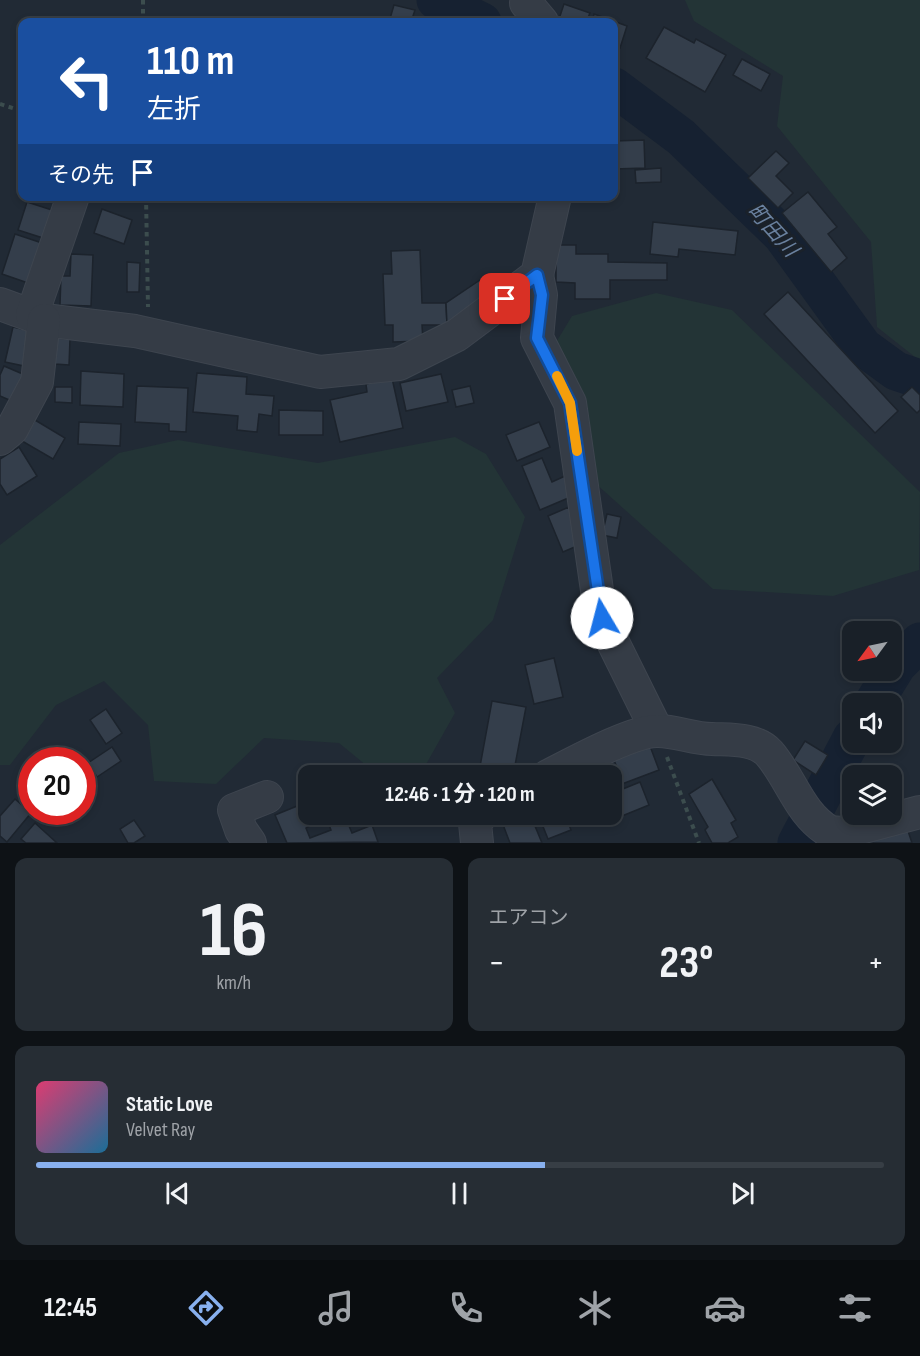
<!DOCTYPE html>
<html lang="ja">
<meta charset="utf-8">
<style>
:root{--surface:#192028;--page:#262d34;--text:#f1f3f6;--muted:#9fa3a8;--line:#373e45;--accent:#88b0ee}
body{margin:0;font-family:"Sofia Sans Condensed","Noto Sans JP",sans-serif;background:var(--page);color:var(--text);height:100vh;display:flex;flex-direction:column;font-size:22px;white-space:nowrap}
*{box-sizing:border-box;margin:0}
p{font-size:20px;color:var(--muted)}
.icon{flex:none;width:33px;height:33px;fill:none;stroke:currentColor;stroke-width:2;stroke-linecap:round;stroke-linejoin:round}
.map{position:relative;height:843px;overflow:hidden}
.details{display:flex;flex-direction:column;gap:15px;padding:15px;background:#0e1216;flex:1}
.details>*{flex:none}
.guide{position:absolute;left:18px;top:18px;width:600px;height:183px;border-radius:12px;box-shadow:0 3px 9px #0003,0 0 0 2px var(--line);background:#1a4fa0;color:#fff;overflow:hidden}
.needle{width:39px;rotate:237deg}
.fabs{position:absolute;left:842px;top:621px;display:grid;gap:12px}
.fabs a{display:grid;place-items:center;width:60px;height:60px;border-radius:12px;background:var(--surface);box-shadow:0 3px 9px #0003,0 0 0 2px var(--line);font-size:30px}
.speed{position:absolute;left:18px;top:747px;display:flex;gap:12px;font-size:30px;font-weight:700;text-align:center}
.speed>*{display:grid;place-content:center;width:78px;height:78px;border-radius:50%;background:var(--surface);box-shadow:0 3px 9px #0003,0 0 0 2px var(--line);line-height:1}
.speed .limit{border:9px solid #d22;background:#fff;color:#111}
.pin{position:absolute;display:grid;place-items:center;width:51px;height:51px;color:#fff;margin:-26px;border-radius:12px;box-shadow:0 3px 9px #0006}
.me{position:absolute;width:66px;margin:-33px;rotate:352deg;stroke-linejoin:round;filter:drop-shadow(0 0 4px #0008)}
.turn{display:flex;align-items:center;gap:21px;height:126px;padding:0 30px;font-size:27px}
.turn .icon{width:78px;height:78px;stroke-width:2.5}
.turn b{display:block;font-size:42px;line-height:51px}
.then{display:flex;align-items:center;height:57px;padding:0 30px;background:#0003;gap:12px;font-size:22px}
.big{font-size:45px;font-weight:700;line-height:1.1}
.details .widget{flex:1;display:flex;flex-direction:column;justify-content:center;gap:9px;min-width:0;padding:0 21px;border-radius:12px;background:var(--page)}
.details .dial{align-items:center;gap:0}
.dial b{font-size:78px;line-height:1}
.song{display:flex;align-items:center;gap:18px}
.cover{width:72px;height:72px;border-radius:9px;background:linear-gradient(135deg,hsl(340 70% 55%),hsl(200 70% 35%))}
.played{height:6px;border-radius:3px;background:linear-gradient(90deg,var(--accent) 60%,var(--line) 60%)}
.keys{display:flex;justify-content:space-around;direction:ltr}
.heat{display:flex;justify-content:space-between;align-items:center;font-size:33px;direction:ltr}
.details .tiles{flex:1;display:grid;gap:15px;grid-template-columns:1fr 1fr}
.widget:last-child{grid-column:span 2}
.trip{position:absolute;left:298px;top:765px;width:324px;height:60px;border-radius:12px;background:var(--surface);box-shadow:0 3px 9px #0003,0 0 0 2px var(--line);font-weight:700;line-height:60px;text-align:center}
.dock{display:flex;height:96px;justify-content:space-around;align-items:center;background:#0a0d10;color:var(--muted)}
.dock .icon{width:42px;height:42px}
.dock .current{color:var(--accent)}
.dock b{font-size:27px;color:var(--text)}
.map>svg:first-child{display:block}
.green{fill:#233436}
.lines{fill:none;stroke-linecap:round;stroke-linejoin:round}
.river{stroke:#162131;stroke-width:39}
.building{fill:#343e4b;stroke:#1c232c;stroke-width:1.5}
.minor-casing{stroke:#3e454f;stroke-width:34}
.path{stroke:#3c4d4e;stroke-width:4;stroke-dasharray:4.5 4.5;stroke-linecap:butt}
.minor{stroke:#353c46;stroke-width:32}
.route-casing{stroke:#114b97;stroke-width:15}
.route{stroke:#1a73e8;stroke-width:10}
.slow{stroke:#f59e0b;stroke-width:10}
.labels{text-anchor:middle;stroke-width:6;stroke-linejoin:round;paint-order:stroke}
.water-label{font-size:21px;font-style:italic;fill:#6a819f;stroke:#1a212a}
</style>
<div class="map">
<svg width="920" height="843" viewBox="0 0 920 843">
<rect width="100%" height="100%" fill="#212a35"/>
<g class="green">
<path d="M685,0H920V361L877,327L871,242L777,126L783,76L694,21Z"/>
<path d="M656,293L732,310L920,492L919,570L833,596L713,589L594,482L555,344L572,316Z"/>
<path d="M455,437L486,454L525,517L493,620L437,678L455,713L420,775H378L339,743L264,738L216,784L154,781L148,725L104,681L56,705L10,765H0V545L119,453L178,440L318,463Z"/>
</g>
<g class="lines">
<g class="river">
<path d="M436,0L482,22"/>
<path d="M614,87L681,137L782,235L863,347L896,371L920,379"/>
<path d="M873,704L897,665L920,642"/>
<path d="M797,843L852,738"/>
</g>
</g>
<g class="building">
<path d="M564,4L590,13L586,22H558Z"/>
<path d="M394,5L415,10L411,22H389Z"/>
<path d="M594,14L627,26L620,48L614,46V22H592Z"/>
<path d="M664,27L694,43L696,39L726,55L705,92L646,58Z"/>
<path d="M742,59L770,74L761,91L733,75Z"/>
<path d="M644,140L645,168L614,169V141Z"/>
<path d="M776,151L789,163L776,176L793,193L778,208L748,178Z"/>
<path d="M661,168V182L636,183L635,170Z"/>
<path d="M808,192L837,227L828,234L847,258L831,272L782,213Z"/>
<path d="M27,202L52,210L43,238L18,230Z"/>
<path d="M102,209L132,220L124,244L94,233Z"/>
<path d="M653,222L738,231L735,255L679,249L678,257L650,254Z"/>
<path d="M15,234L42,243L28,283L2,274Z"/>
<path d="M556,245H576V254H608V262L667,263V280H610V299H575V283L556,282Z"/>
<path d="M420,250L422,303H446L447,325H422L423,341L393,342V325H385L383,274H392L391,251Z"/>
<path d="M71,254L93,255L91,306L60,305L61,276H70Z"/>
<path d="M127,262L140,263L139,292H127Z"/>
<path d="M483,278L493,294L447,325L446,303Z"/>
<path d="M788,292L898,411L875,433L764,314Z"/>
<path d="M13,327L31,331L24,366L5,362Z"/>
<path d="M56,338L70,339L69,365L55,364Z"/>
<path d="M4,366L25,375L14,402L0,396V375Z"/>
<path d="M81,371L124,374L123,407L80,405Z"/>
<path d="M197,373L247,377L246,394L274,396L272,416L259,414L257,432L237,430L238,416L193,412Z"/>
<path d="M441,374L448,402L406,411L400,383Z"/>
<path d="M392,378L403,428L340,442L330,400L367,392L366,384Z"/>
<path d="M137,386L188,388L186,432L169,431V424L135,422Z"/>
<path d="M470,386L474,403L456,407L452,390Z"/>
<path d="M55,387H72V403L55,402Z"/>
<path d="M912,387L920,395V410L917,413L901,397Z"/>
<path d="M279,410L323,411V435H279Z"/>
<path d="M35,420L65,438L53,459L22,441Z"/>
<path d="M79,422L121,424L120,446L78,444Z"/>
<path d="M539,422L550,447L517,461L506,435Z"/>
<path d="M19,447L37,476L7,495L0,484V459Z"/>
<path d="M542,458L552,482L565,476L573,496L540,510L522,466Z"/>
<path d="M569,507L584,543L563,552L548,516Z"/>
<path d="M607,514L621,517L617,538L602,535Z"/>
<path d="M554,658L563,697L534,704L525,665Z"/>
<path d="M492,701L526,707L513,776L479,772Z"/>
<path d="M106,709L122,733L106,744L90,720Z"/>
<path d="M805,741L828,755L816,775L793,760Z"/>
<path d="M650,746L659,770L614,787L612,776L609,774L618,770L614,760Z"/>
<path d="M112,747L121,761L97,777L88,763Z"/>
<path d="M712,779L736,820L731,823L738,837L728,843H712L705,830L708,827L689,794Z"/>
<path d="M640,782L649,805L622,816L613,793Z"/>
<path d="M15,799L31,813L7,842L0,836V816Z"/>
<path d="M307,802L309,814H312L315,823L306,828L310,838L331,830L325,814H344L352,833L372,825L378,842L287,843L275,815Z"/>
<path d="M522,814H530L542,843H510L502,822Z"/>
<path d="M538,814H565L571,830L548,839Z"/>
<path d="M578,814H603L581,823Z"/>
<path d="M134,820L145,836L134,843H128L120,829Z"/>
<path d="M35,823L57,843H26L21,839Z"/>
<path d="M906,825L912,843H857Z"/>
</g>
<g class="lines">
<g class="minor-casing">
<g id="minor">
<path d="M526,3L542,22"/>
<path d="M537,275L541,295L537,338L570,403L601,618L657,731"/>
<path d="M0,304L44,320L135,331L320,372L399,364L457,335L537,275L555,196"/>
<path d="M32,315L73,196"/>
<path d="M0,439L12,429L37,382L44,320"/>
<path d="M548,776C572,764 633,730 658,731C676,731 694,739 712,739C731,740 755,738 769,753C791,778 799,814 830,832L841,833L920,812"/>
<path d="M250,843L241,830L234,810L267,797"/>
<path d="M477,843L475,823L482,814"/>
</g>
</g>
<g class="path">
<path d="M143,0V22"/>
<path d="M0,104L22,111"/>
<path d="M146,196L148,307"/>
<path d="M667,757L699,843"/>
</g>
<use href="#minor" class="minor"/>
</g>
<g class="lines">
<g class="route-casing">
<path id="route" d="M505,299L537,275L542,295L537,338L570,403L602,618"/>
</g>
<use href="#route" class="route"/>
<path class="slow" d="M557,376L570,403L577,451"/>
</g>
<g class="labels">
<g class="water-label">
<text transform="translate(773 230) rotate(48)" y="7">町田川</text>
</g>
</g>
</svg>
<div class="fabs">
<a><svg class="needle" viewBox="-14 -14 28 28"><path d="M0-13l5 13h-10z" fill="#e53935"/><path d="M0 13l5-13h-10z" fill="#9fa3a8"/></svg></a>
<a><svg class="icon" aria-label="sound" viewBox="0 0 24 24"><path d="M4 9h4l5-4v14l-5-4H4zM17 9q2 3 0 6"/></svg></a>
<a><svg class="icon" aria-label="layers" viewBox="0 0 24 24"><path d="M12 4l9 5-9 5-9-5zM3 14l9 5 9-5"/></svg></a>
</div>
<div class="speed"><div class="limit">20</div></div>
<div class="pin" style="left:505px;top:299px;background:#d93025"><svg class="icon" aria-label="arrive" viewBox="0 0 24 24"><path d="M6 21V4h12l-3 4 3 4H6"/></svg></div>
<svg class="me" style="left:602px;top:618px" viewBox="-20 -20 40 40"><circle r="19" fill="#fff"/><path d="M0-13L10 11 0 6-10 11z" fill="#1a73e8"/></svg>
<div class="trip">12:46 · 1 分 · 120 m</div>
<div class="guide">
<div class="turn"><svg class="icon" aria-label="left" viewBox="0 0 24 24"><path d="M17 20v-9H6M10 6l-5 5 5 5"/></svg><div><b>110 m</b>左折</div></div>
<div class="then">その先<svg class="icon" aria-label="arrive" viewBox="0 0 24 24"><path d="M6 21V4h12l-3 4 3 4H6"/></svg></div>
</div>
</div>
<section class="details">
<div class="tiles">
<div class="widget dial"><b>16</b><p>km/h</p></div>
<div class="widget"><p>エアコン</p>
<div class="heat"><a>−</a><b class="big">23°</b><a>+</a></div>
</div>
<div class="widget">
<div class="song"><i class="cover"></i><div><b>Static Love</b><p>Velvet Ray</p></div></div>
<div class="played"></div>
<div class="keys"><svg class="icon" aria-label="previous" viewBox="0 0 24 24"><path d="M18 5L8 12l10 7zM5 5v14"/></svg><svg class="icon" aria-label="pause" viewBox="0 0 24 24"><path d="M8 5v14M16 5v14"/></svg><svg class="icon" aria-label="next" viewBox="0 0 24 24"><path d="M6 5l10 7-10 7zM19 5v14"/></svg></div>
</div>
</div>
</section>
<nav class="dock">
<b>12:45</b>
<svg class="icon current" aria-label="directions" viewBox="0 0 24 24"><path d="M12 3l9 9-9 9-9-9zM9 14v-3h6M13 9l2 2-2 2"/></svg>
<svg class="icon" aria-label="music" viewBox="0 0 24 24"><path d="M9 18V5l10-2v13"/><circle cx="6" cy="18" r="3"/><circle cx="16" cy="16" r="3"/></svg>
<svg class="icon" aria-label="phone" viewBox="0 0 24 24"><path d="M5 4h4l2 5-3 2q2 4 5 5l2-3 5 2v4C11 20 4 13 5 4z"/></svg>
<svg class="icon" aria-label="climate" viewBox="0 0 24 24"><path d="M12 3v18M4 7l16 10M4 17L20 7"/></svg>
<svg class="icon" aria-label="car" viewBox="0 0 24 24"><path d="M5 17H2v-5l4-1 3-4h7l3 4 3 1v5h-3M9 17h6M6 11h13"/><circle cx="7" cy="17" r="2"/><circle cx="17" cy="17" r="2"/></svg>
<svg class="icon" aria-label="filters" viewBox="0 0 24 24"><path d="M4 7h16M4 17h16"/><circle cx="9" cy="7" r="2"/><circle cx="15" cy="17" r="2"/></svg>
</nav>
